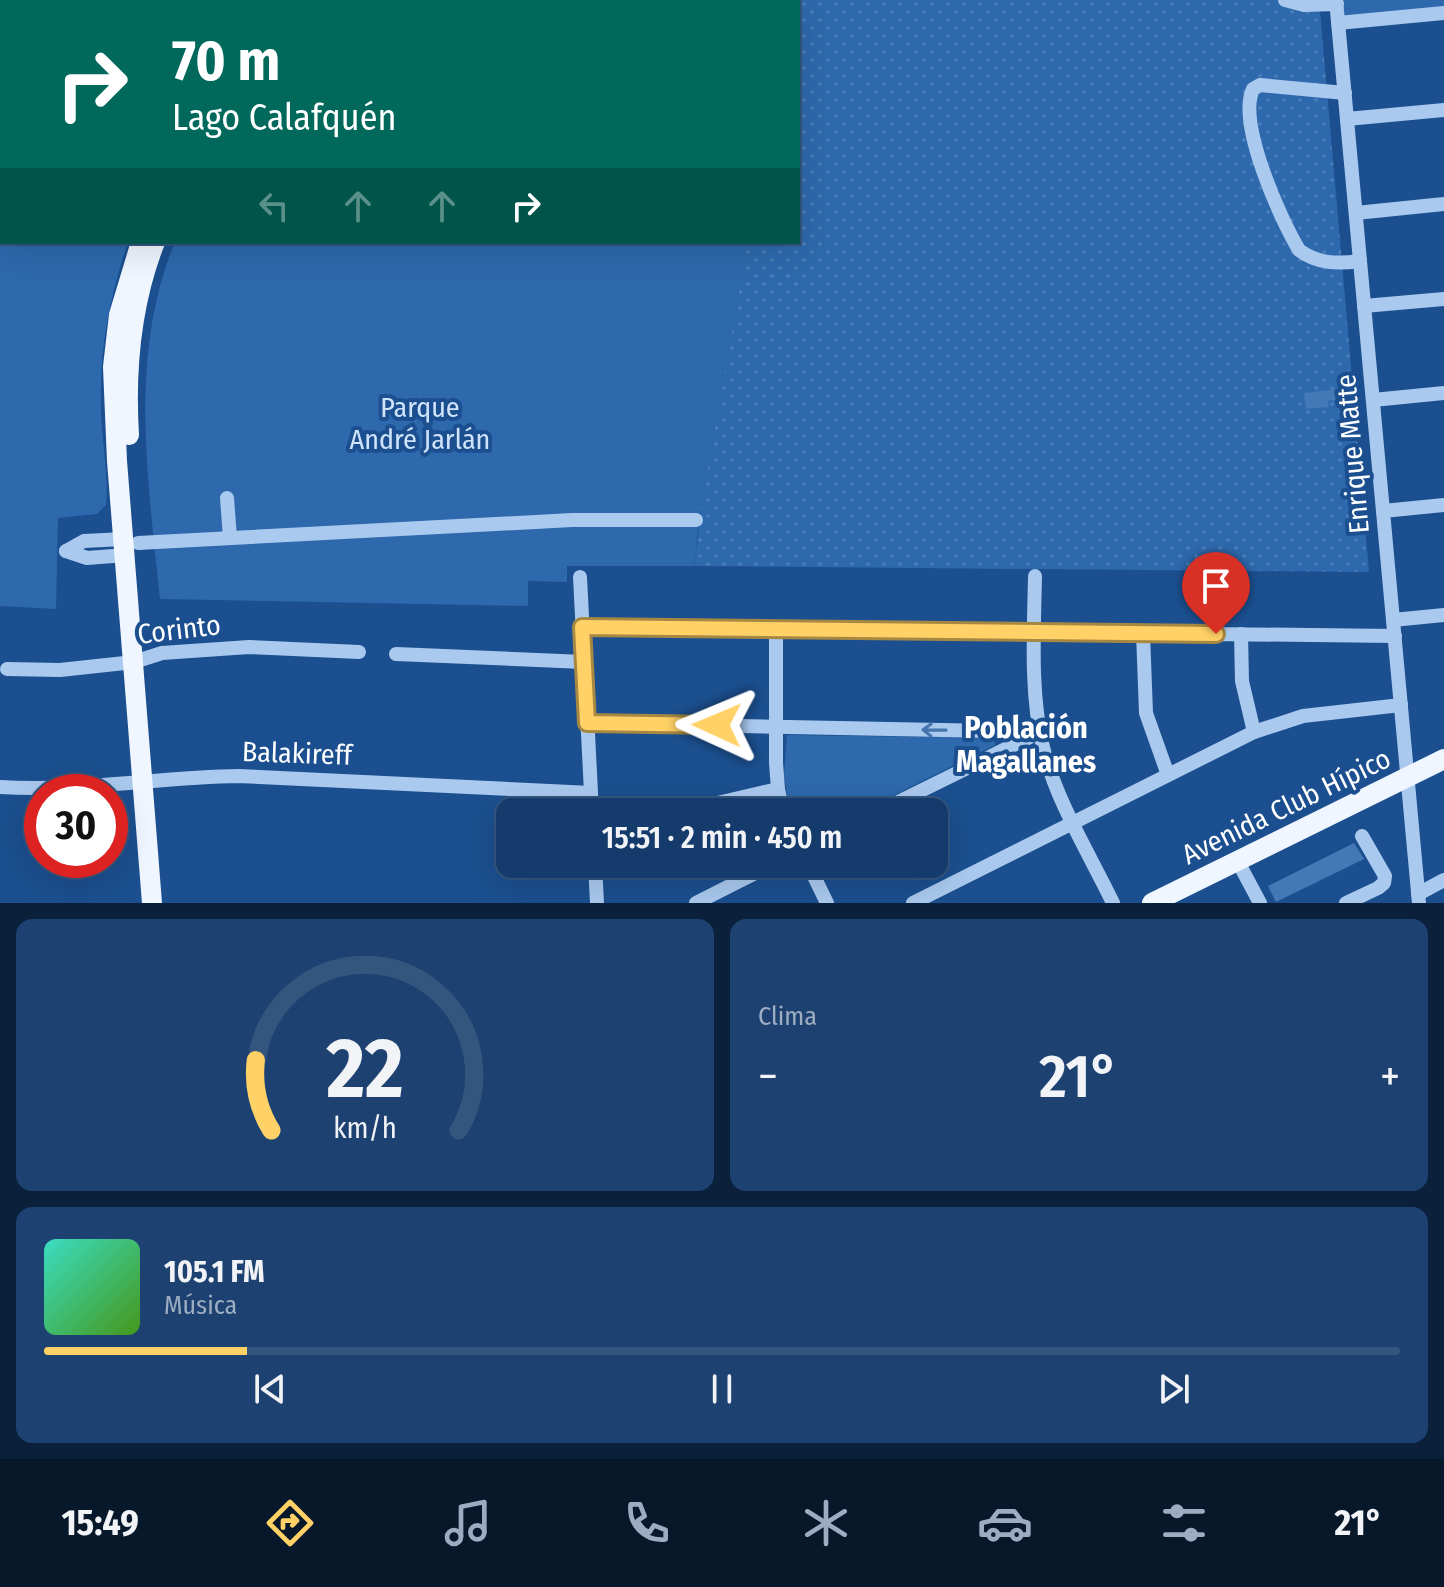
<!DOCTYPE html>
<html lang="es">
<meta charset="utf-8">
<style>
:root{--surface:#143b6b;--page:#1d4271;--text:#f1f3f6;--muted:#9dadc1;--line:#33557e;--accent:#ffd166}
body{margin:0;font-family:"Fira Sans Condensed",sans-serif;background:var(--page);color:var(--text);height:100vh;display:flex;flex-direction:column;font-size:30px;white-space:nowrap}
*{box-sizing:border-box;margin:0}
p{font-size:26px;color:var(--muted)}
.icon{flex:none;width:44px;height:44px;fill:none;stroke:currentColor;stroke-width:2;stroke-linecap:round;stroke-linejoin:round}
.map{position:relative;height:903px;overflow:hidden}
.sheet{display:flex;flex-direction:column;gap:16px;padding:16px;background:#0b203b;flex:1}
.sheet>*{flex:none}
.guide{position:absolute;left:0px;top:0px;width:800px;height:244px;box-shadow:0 8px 32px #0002,0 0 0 2px var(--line);background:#00695c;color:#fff;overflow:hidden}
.speed{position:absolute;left:24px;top:774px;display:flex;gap:16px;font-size:40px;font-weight:700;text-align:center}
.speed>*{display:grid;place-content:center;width:104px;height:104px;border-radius:50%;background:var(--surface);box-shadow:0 8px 32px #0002,0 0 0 2px var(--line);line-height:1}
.speed .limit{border:12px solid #d22;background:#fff;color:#111}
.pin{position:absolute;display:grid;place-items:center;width:68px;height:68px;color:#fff;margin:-82px -34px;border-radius:50% 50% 50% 0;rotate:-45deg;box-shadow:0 0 8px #0007}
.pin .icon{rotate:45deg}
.me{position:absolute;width:88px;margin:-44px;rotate:271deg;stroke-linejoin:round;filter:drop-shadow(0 0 6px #0008)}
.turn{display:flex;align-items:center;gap:28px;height:168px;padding:0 40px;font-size:36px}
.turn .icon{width:104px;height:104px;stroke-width:2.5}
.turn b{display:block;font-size:56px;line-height:68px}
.lanes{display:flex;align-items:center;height:76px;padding:0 40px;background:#0003;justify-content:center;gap:40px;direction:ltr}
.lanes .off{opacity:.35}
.big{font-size:60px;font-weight:600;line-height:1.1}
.sheet .card{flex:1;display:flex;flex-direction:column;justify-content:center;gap:12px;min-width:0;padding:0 28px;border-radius:16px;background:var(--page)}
.sheet .dial{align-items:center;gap:0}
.dial svg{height:208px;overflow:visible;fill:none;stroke:var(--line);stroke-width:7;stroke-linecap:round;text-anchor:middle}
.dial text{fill:var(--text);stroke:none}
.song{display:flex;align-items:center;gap:24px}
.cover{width:96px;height:96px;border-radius:12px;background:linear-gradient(135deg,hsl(170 70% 55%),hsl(100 70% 35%))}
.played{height:8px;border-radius:4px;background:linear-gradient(90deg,var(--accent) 15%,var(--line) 15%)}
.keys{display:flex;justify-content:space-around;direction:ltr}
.heat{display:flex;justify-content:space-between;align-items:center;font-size:44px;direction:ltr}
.sheet .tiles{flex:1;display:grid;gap:16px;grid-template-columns:1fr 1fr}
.card:last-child{grid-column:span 2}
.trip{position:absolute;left:496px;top:798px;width:452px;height:80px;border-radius:16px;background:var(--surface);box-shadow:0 8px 32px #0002,0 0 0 2px var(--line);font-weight:600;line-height:80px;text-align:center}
.dock{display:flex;height:128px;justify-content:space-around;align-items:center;background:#08182b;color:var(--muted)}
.dock .icon{width:56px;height:56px}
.dock .on{color:var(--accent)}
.dock b{font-size:36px;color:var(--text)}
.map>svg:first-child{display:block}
.grass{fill:url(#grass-dots)}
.green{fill:#2e69ad}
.building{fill:#4478b7}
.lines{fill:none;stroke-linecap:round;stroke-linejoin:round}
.minor{stroke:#a9c9ee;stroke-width:14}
.major{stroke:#f0f6ff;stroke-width:20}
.oneway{stroke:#4674ac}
.route-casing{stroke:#a68842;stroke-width:20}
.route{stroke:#ffd166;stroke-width:14}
.labels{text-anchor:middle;stroke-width:8;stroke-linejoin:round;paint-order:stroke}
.park-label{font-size:28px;fill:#cfe3fa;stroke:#1b4f8f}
.street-label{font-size:28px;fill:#fff;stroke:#1b4f8f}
.neighbourhood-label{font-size:30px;font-weight:bold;fill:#fff;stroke:#1b4f8f}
</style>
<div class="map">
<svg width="1444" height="903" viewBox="0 0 1444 903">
<defs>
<pattern id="grass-dots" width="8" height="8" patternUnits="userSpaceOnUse" patternTransform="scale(2)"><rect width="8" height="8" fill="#2e69ad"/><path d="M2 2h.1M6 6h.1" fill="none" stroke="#4d80b9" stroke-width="1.8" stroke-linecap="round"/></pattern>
</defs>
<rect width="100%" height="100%" fill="#1b4f8f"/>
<path class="grass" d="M755,0H1319L1369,572L694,566L701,511L711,242H798V2Z"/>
<g class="green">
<path d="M0,0H196L2,2V242H128C110,296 99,349 101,406C101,439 109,473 106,505L97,514L58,518L56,609L0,606Z"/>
<path d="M237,0H790L237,2Z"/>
<path d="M1341,0H1444V9L1343,20Z"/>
<path d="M175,242H748L699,520L694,566H567V582L528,581V606L160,599C148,480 128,356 175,242Z"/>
<path d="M787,735L994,738L995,745L860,812H790L784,776Z"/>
</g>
<g class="building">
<path d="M1338,389L1340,400L1328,401L1329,407L1306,409L1304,393Z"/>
<path d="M1354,843L1364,859L1276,902L1268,886Z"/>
</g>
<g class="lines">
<g class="minor">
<path d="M1285,0L1304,5L1337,4"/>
<path d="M1336,0L1419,903"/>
<path d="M1338,23L1444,13"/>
<path d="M1345,93L1260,85L1253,89C1237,123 1280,218 1299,250C1317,264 1338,264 1360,261"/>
<path d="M1347,119L1444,110"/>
<path d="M1356,213L1444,204"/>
<path d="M1364,306L1444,299"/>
<path d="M1373,400L1444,393"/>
<path d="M227,498L230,538"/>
<path d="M1383,511L1444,505"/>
<path d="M138,543L572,520H696"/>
<path d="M66,551L87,558L126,555"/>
<path d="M66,551L84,541L124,539"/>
<path d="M1035,576C1034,632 1030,692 1043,747C1056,801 1089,853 1113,903"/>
<path d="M580,577L592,812"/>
<path d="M1393,620L1444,615"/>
<path d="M582,627L1395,636"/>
<path d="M776,629V763L778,789L783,812"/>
<path d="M1143,633L1146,713L1168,775"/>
<path d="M1241,634L1242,681L1254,732"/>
<path d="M396,654L584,662"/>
<path d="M7,669L60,670L134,662L162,653L249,647L359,652"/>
<path d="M587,723L1040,732"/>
<path d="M0,787C80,792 159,777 238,776L591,793"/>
<path d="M679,812L778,789"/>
<path d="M878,812L1036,734"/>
<path d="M1237,860L1260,903"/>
<path d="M595,864L597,903"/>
<path d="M808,864L827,903"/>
<path d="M1418,894L1444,880"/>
<path d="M696,903L773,864"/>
<path d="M913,903L1254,732L1303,716L1401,705"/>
<path d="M1346,903L1378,888L1384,883L1385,876L1362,836"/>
</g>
<g class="major">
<path d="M207,0V2"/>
<path d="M222,2V0"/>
<path d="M141,242L119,315L113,367L117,461L152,903"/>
<path d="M129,435C125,369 131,303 155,242"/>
<path d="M1152,903L1444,759"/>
</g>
</g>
<defs><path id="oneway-shaft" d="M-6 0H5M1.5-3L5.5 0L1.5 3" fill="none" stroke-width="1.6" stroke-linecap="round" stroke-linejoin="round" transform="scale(2)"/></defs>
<use class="oneway" href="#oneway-shaft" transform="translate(934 730) rotate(-179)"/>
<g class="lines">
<g class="route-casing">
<path id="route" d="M717,725L587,723L582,627L1216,634"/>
</g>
<use href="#route" class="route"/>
</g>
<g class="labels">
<g class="park-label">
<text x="420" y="417">Parque<tspan x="420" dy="32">André Jarlán</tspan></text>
</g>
<g class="street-label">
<text transform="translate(1352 454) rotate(-95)" y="10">Enrique Matte</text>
<text transform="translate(179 629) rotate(-7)" y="10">Corinto</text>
<text transform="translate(297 753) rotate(2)" y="10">Balakireff</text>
<text transform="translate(1286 806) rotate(-26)" y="10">Avenida Club Hípico</text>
</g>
<g class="neighbourhood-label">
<text x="1026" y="738">Población<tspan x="1026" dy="34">Magallanes</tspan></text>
</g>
</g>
</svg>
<div class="speed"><div class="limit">30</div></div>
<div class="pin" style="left:1216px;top:634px;background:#d93025"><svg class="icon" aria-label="arrive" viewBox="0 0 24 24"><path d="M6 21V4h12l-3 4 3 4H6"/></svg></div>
<svg class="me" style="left:717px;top:725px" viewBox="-20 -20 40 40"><path d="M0-17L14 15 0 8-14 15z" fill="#ffd166" stroke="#fff" stroke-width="4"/></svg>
<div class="trip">15:51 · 2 min · 450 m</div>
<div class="guide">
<div class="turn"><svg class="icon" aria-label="right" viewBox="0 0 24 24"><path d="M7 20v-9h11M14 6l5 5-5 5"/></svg><div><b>70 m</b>Lago Calafquén</div></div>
<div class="lanes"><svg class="icon off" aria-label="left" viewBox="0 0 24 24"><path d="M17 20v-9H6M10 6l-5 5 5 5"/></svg><svg class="icon off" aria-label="ahead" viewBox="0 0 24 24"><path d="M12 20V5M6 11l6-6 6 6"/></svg><svg class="icon off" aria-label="ahead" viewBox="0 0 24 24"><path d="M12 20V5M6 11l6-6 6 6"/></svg><svg class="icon" aria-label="right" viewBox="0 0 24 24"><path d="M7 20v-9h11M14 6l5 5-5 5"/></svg></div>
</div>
</div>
<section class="sheet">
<div class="tiles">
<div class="card dial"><svg viewBox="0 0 100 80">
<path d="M14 69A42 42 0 1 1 86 69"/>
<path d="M14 69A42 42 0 0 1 8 42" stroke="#ffd166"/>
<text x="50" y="56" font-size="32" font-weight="700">22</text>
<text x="50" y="72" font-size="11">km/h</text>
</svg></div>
<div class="card"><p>Clima</p>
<div class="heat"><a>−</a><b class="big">21°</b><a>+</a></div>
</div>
<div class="card">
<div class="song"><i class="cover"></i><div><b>105.1 FM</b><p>Música</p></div></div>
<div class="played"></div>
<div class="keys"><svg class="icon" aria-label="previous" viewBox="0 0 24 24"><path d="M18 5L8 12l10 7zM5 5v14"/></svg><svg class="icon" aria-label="pause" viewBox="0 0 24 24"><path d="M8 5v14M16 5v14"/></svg><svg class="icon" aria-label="next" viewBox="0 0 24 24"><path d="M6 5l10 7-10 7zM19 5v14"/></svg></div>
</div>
</div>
</section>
<nav class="dock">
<b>15:49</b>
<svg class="icon on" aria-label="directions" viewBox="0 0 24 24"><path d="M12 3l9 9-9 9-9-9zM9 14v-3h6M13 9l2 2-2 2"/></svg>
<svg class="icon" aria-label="music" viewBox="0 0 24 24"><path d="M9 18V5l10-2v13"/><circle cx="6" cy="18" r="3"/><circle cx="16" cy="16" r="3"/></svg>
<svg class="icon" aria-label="phone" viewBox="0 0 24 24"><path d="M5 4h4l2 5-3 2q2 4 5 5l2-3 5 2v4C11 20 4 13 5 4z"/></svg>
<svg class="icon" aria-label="climate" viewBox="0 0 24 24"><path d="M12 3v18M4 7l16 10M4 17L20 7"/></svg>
<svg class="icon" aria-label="car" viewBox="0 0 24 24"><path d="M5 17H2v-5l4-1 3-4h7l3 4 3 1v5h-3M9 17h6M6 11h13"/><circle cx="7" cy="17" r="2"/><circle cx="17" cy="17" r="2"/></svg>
<svg class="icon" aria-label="filters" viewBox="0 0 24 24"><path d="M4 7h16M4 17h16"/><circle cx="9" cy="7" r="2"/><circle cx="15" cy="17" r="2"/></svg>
<b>21°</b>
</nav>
